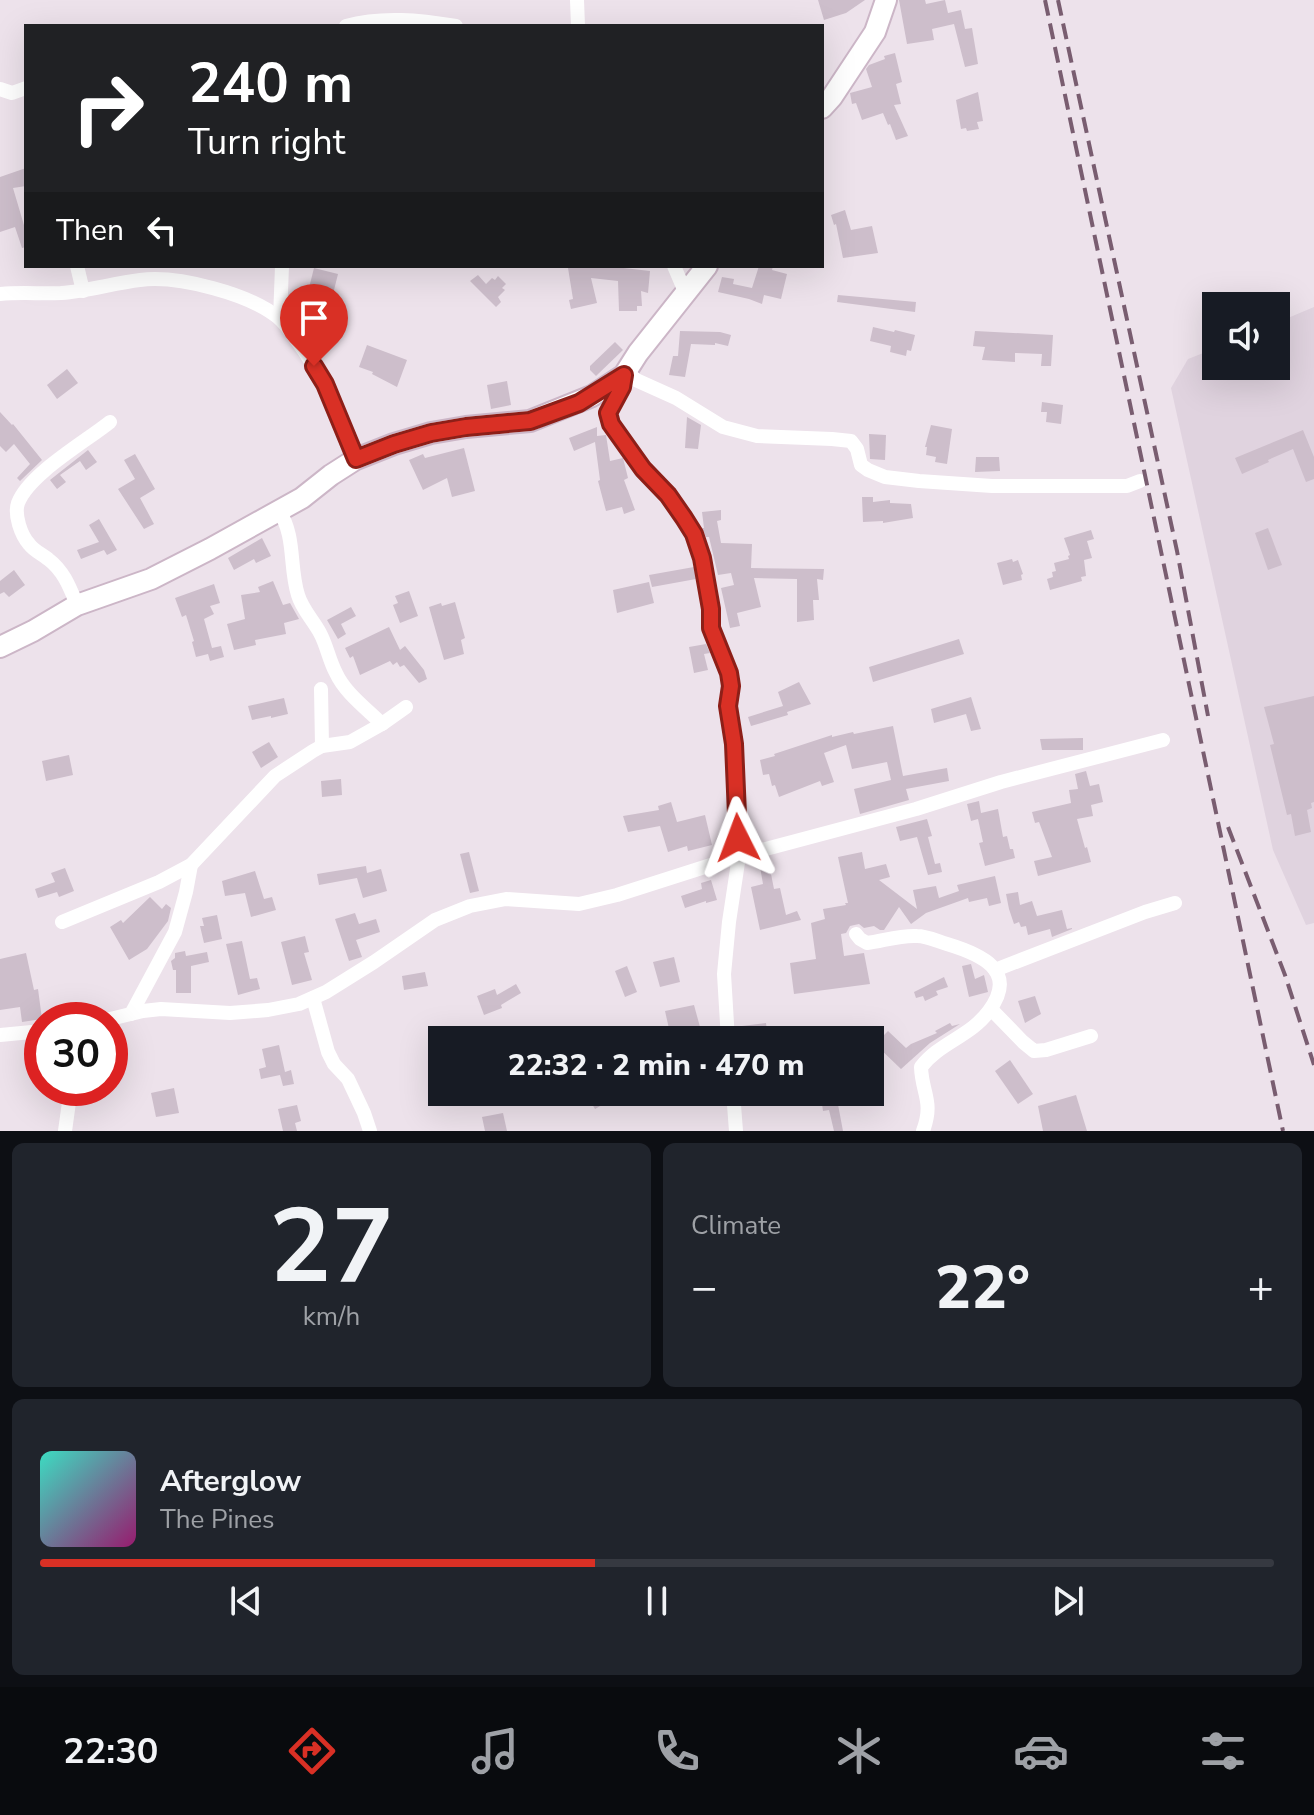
<!DOCTYPE html>
<meta charset="utf-8">
<style>
:root{--surface:#171b24;--page:#20242c;--text:#f1f3f6;--muted:#9ea1a6;--line:#363941;--accent:#d93025}
body{margin:0;font-family:"Nunito Sans",sans-serif;background:var(--page);color:var(--text);height:100vh;display:flex;flex-direction:column;font-size:30px;white-space:nowrap}
*{box-sizing:border-box;margin:0}
p{font-size:26px;color:var(--muted)}
.icon{flex:none;width:44px;height:44px;fill:none;stroke:currentColor;stroke-width:2;stroke-linecap:round;stroke-linejoin:round}
.map{position:relative;height:1131px;overflow:hidden}
.side{display:flex;flex-direction:column;gap:12px;padding:12px;background:#0d0f14;flex:1}
.side>*{flex:none}
.top-card{position:absolute;left:24px;top:24px;width:800px;height:244px;border-radius:0px;box-shadow:0 8px 32px #0002;background:#202124;color:#fff;overflow:hidden}
.tools{position:absolute;left:1202px;top:292px;display:grid;gap:16px}
.tools a{display:grid;place-items:center;width:88px;height:88px;border-radius:0px;background:var(--surface);box-shadow:0 8px 32px #0002;font-size:40px}
.speed{position:absolute;left:24px;top:1002px;display:flex;gap:16px;font-size:40px;font-weight:700;text-align:center}
.speed>*{display:grid;place-content:center;width:104px;height:104px;border-radius:50%;background:var(--surface);box-shadow:0 8px 32px #0002;line-height:1}
.speed .limit{border:12px solid #d22;background:#fff;color:#111}
.pin{position:absolute;display:grid;place-items:center;width:68px;height:68px;color:#fff;margin:-82px -34px;border-radius:50% 50% 50% 0;rotate:-45deg;box-shadow:0 0 8px #0007}
.pin .icon{rotate:45deg}
.me{position:absolute;width:88px;margin:-44px;rotate:357deg;stroke-linejoin:round;filter:drop-shadow(0 0 6px #0008)}
.turn{display:flex;align-items:center;gap:28px;height:168px;padding:0 32px;font-size:36px}
.turn .icon{width:104px;height:104px;stroke-width:2.5}
.turn b{display:block;font-size:56px;line-height:68px}
.then{display:flex;align-items:center;height:76px;padding:0 32px;background:#0003;gap:16px;font-size:30px}
.big{font-size:60px;font-weight:800;line-height:1.1}
.side .card{flex:1;display:flex;flex-direction:column;justify-content:center;gap:12px;min-width:0;padding:0 28px;border-radius:12px;background:var(--page)}
.side .dial{align-items:center;gap:0}
.dial b{font-size:104px;line-height:1}
.song{display:flex;align-items:center;gap:24px}
.cover{width:96px;height:96px;border-radius:12px;background:linear-gradient(135deg,hsl(170 70% 55%),hsl(320 70% 35%))}
.played{height:8px;border-radius:4px;background:linear-gradient(90deg,var(--accent) 45%,var(--line) 45%)}
.keys{display:flex;justify-content:space-around;direction:ltr}
.heat{display:flex;justify-content:space-between;align-items:center;font-size:44px;direction:ltr}
.side .tiles{flex:1;display:grid;gap:12px;grid-template-columns:1fr 1fr}
.card:last-child{grid-column:span 2}
.trip{position:absolute;left:428px;top:1026px;width:456px;height:80px;border-radius:0px;background:var(--surface);box-shadow:0 8px 32px #0002;font-weight:800;line-height:80px;text-align:center}
.menu{display:flex;height:128px;justify-content:space-around;align-items:center;background:#090b0e;color:var(--muted)}
.menu .icon{width:56px;height:56px}
.menu .on{color:var(--accent)}
.menu b{font-size:36px;color:var(--text)}
.map>svg:first-child{display:block}
.built{fill:#e0d3df}
.building{fill:#cdbecb}
.lines{fill:none;stroke-linecap:round;stroke-linejoin:round}
.secondary-casing{stroke:#ccb6c7;stroke-width:24}
.street{stroke:#fff;stroke-width:14}
.secondary{stroke:#fff;stroke-width:20}
.rail{stroke:#795d70;stroke-width:4;stroke-dasharray:16 8;stroke-linecap:butt}
.route-casing{stroke:#8d1f18;stroke-width:20}
.route{stroke:#d93025;stroke-width:14}
</style>
<div class="map">
<svg width="1314" height="1131" viewBox="0 0 1314 1131">
<rect width="100%" height="100%" fill="#ede2eb"/>
<path class="built" d="M1314,307V923L1306,925L1273,850L1171,388L1188,359L1216,348V366H1276V323Z"/>
<g class="building">
<path d="M818,0H865L846,13L824,20Z"/>
<path d="M899,0H925L926,4L945,0L948,13L961,10L965,29L972,28L978,64L965,67L954,24L932,29L934,40L907,44Z"/>
<path d="M895,53L902,82L896,84L901,104L894,105L908,136L896,140L890,124L888,125L883,113L862,120L856,103L852,104L850,93L872,87L866,69L869,65L885,59L884,56Z"/>
<path d="M978,92L983,121L977,122L979,129L967,131L966,128L961,129L956,100Z"/>
<path d="M26,168V186L13,188L26,232V247L22,248L15,227L0,232V177Z"/>
<path d="M845,210L851,230L872,226L878,253L843,258L836,224L834,225L831,215Z"/>
<path d="M579,266H606L650,271L648,293L641,291L642,306H637V311H619L618,281L591,278L597,303L571,309L569,300L573,299L568,268Z"/>
<path d="M759,266H773L772,270L787,274L781,299L764,295L762,304L749,299L718,292L722,277L734,279L733,284L752,288Z"/>
<path d="M314,268L338,274L332,298L308,292Z"/>
<path d="M478,275L486,284L492,278L495,280L498,276L506,284L502,288L505,290L498,297L501,302L496,307L470,281Z"/>
<path d="M838,295L916,302L915,312L837,302Z"/>
<path d="M873,327L894,332L895,330L915,335L911,351L907,350L906,356L890,352L891,346L870,341Z"/>
<path d="M680,331L720,332L731,335L728,346L715,343V345L691,344L685,377L669,375L673,356H678Z"/>
<path d="M975,331L1053,335L1051,366H1041L1042,354L1015,353V362L982,360L985,347L973,346Z"/>
<path d="M615,342L623,350L596,376L590,370V366Z"/>
<path d="M367,345L407,360L397,387L372,374L373,372L359,367Z"/>
<path d="M67,369L78,383L57,399L47,385Z"/>
<path d="M507,381L511,405L491,409L487,385Z"/>
<path d="M1042,402L1063,405L1061,424L1046,422L1047,412H1041Z"/>
<path d="M0,412L12,425L13,424L42,460L20,481L17,478L30,464L14,444L6,452L0,446Z"/>
<path d="M687,417L701,425L698,449L685,448Z"/>
<path d="M931,425L952,429L947,464L935,462L936,457L926,455L927,447H925Z"/>
<path d="M597,427V436L606,435L610,461L623,458L628,478L624,480L635,510L624,514L622,507L606,511L598,481L600,480L595,442L574,451L569,438Z"/>
<path d="M1303,430L1314,457V479L1306,482L1293,449L1268,460L1269,462L1242,474L1235,458Z"/>
<path d="M869,434L886,435L885,460L870,459Z"/>
<path d="M464,448L475,491L452,497L447,478L423,490L409,460L423,454L425,458Z"/>
<path d="M88,450L97,462L86,470L80,461L60,475L66,482L57,489L50,480Z"/>
<path d="M135,454L155,489L140,498L154,524L144,529L118,489L135,479L124,460Z"/>
<path d="M976,457H999L1000,471L975,472Z"/>
<path d="M862,497H873V502L890,500V503L911,504L913,518L883,523V521L863,522Z"/>
<path d="M721,510V520L717,521L721,543L752,544L751,568L824,569L823,580L817,579L819,600H813L814,620L797,622V579L754,578L761,607L737,613L740,626L730,628L721,588L734,585L731,573L718,575L709,537H706L702,528H704L702,512Z"/>
<path d="M99,519L117,550L107,555L104,550L81,559L77,550L99,542L89,525Z"/>
<path d="M1268,528L1282,565L1268,570L1255,533Z"/>
<path d="M1091,530L1094,539L1087,541L1092,558L1084,560L1086,576L1081,577L1082,581L1050,590L1047,579L1053,577L1052,572L1056,571L1054,563L1069,559L1068,556L1070,555L1064,538Z"/>
<path d="M262,538L271,556L256,563L254,559L234,570L228,558Z"/>
<path d="M1012,559L1013,562L1018,560L1023,574L1021,575L1022,580L1003,585L997,563Z"/>
<path d="M694,567L696,579L652,587L649,575Z"/>
<path d="M14,570L25,585L9,597L4,592L0,594V581Z"/>
<path d="M273,581L283,605L290,603L299,619L284,623L286,634L255,640L256,645L234,650L227,624L245,619L241,595L260,592L258,587Z"/>
<path d="M649,582L654,603L617,613L613,590Z"/>
<path d="M214,584L220,603L210,606L214,614L204,619L212,648L221,646L224,657L210,661L208,654L196,657L192,642L194,641L186,615L182,617L175,598Z"/>
<path d="M409,591L418,616L400,623L393,605L398,603L395,596Z"/>
<path d="M455,602L465,638L461,640L464,654L444,660L429,607L441,603L442,606Z"/>
<path d="M351,607L356,616L341,624L346,634L338,639L327,620Z"/>
<path d="M389,627L400,650L405,646L424,670L427,679L419,683L404,665L400,667L397,662L393,665L390,661L360,675L353,656L350,658L345,648Z"/>
<path d="M959,639L964,654L873,682L869,667Z"/>
<path d="M706,644L710,653L704,654L708,670L694,673L689,647Z"/>
<path d="M799,682L811,704L787,712L788,715L751,726L748,717L783,706L778,692Z"/>
<path d="M1314,696V802L1311,803L1312,808L1307,810L1311,832L1295,836L1291,814L1287,815L1270,745L1274,744L1264,707Z"/>
<path d="M971,697L981,729L971,731L966,714L934,723L931,709Z"/>
<path d="M284,698L288,714L271,718V716L252,720L248,706Z"/>
<path d="M893,726L903,776L947,768L949,781L906,789L909,800L860,814L854,789L891,780L887,762L852,769L846,745L824,753L834,782L822,786L820,781L779,797L775,785L772,786L769,774L763,775L760,760L775,756L774,754L832,735V737L853,732L854,734Z"/>
<path d="M1083,738V750H1042L1040,739Z"/>
<path d="M269,742L278,757L261,768L252,752Z"/>
<path d="M69,755L73,775L46,781L42,761Z"/>
<path d="M1086,771L1090,786L1099,784L1103,802L1091,805L1093,816L1077,819L1085,848L1087,847L1091,862L1038,876L1034,861L1052,857L1039,822L1035,823L1032,812L1071,803L1069,790L1078,789L1075,774Z"/>
<path d="M341,779L342,795L322,797L321,781Z"/>
<path d="M979,801L981,813L998,809L1003,837L1007,836L1010,849H1013L1015,858L985,866L979,843L983,842L978,819L971,821L967,804Z"/>
<path d="M671,802L677,822L705,815L712,845L688,851L687,846L668,852L660,826L628,832L623,816L659,810L658,806Z"/>
<path d="M927,819L932,836L928,837L935,864L940,863L942,872L928,875L917,837L900,841L896,827Z"/>
<path d="M469,852L479,891L470,893L460,854Z"/>
<path d="M862,852L865,869L886,864L890,877L879,880L917,909L913,890L936,886L939,898L959,891L957,885L995,876L1001,903L989,906L987,898L969,902L968,898L926,913L911,924L899,907L884,930H880L874,926L864,928L859,924L850,926L846,933L841,934L844,956L864,953L870,984L794,994L790,963L816,959L811,923L825,919L823,909L846,905L845,903H848L838,857Z"/>
<path d="M768,859L774,889L780,888L786,915L797,911L801,920L760,930L751,887L763,884L759,861Z"/>
<path d="M366,866L367,873L381,869L387,891L363,898L357,878L319,885L317,874Z"/>
<path d="M65,868L74,891L59,897L57,892L38,898L35,889L55,882L51,873Z"/>
<path d="M255,871L264,899L272,897L276,910L251,917L245,893L225,896L222,881Z"/>
<path d="M711,880L717,900L706,903V901L685,908L681,896L702,889L701,883Z"/>
<path d="M1018,892L1020,905L1032,901L1037,916L1062,910L1067,929L1072,928V929L1052,937L1050,929L1028,935L1026,926L1021,927L1019,922L1014,924L1009,909L1006,894Z"/>
<path d="M150,897L162,909L166,904L171,908L168,921L147,949L129,960L110,927L121,920L123,923Z"/>
<path d="M355,913L359,924L376,919L380,932L356,940L362,957L349,961L335,919Z"/>
<path d="M217,915L222,939L204,943L200,926H204L202,918Z"/>
<path d="M305,936L309,952L304,953L312,980L292,985L281,942Z"/>
<path d="M242,941L250,979L257,978L260,989L238,995L226,944Z"/>
<path d="M185,951L186,956L207,952L209,962L191,966V993H176V970H173L171,961L175,958V953Z"/>
<path d="M26,953L34,990L38,989L42,1019L22,1022L20,1007L0,1010V959Z"/>
<path d="M674,957L680,982L660,987L653,962Z"/>
<path d="M971,964L975,979L984,975L988,992L969,997L962,966Z"/>
<path d="M627,966L637,992L625,997L615,971Z"/>
<path d="M425,972L428,986L404,990L402,976Z"/>
<path d="M944,977L948,987L936,991L938,995L925,1001L923,996L916,998L914,992Z"/>
<path d="M516,984L521,993L501,1005L502,1008L484,1015L477,996L495,989L497,995Z"/>
<path d="M1035,996L1041,1014L1025,1023L1018,1001Z"/>
<path d="M694,1005L700,1027L670,1033L665,1011Z"/>
<path d="M766,1023L768,1040H744L742,1026Z"/>
<path d="M950,1023L952,1026L960,1024L930,1043L901,1069L875,1044L888,1031L906,1048L911,1044L937,1033L935,1031Z"/>
<path d="M279,1045L285,1072L291,1070L294,1084L283,1086L280,1075L261,1079L259,1069L266,1067L262,1049Z"/>
<path d="M1010,1060L1033,1094L1018,1104L995,1071Z"/>
<path d="M174,1088L179,1113L156,1117L151,1093Z"/>
<path d="M585,1092H625L595,1109Z"/>
<path d="M836,1094L843,1131H834L829,1110L823,1111L821,1097Z"/>
<path d="M1076,1095L1087,1131H1043L1038,1106Z"/>
<path d="M297,1105L301,1121L295,1123L297,1131H283L278,1109Z"/>
<path d="M503,1113L507,1131H485L482,1117Z"/>
</g>
<g class="lines">
<g class="secondary-casing">
<g id="secondary">
<path d="M822,108L832,97L875,32L886,0"/>
<path d="M0,647L33,631L77,605L151,579L210,549L302,498L331,475L356,459L394,444L431,433L466,427L530,421L592,396L624,375L638,353L707,266"/>
</g>
</g>
<g class="street">
<path d="M577,0L578,26"/>
<path d="M346,26C382,16 420,20 456,26"/>
<path d="M0,89L12,93L26,88"/>
<path d="M77,266L83,291"/>
<path d="M674,266L686,294"/>
<path d="M0,294C21,292 41,294 61,293C88,291 114,283 140,280C178,275 251,294 280,319C286,325 291,332 295,338C323,375 339,416 356,459"/>
<path d="M280,319L282,266"/>
<path d="M626,371L636,380L676,398L723,427L757,436L832,439L851,441L857,449L861,465L868,470L885,477L919,481L992,486H1127L1140,481"/>
<path d="M624,375L622,387L608,413L611,424L615,429L643,469L668,495L694,534L702,558L711,609V628L729,673L731,686L728,706L734,744L739,856L729,922L724,974L728,1040"/>
<path d="M279,511C296,536 289,567 298,595C302,609 313,620 320,633C327,646 329,660 336,673C345,693 367,709 382,724"/>
<path d="M77,605C70,588 64,571 48,559C42,554 34,551 29,544C21,535 14,515 18,503C29,474 85,442 110,422"/>
<path d="M321,689L322,746"/>
<path d="M62,922L159,882L191,865L275,776L313,751L322,746L350,742L382,724L406,707"/>
<path d="M856,934L860,939L867,943C883,941 900,935 917,936C927,936 937,941 947,944C980,954 1019,970 989,1011C971,1036 939,1043 921,1067C922,1094 934,1101 923,1131"/>
<path d="M995,970L1145,912L1175,903"/>
<path d="M313,998L328,1052L334,1064L348,1079L364,1113L370,1131"/>
<path d="M991,1009L1023,1042L1034,1051L1046,1050L1091,1036"/>
<path d="M131,1014L175,932L186,892L191,865"/>
<path d="M106,1020L143,1011L161,1009L230,1013L268,1010L299,1004L326,992L374,962L435,920L470,906L506,899L579,904L617,895L739,856L916,809L1001,782L1163,740"/>
<path d="M0,1035L42,1031"/>
<path d="M733,1092L736,1131"/>
<path d="M65,1131L71,1088"/>
</g>
<use href="#secondary" class="secondary"/>
<g class="rail">
<path d="M1045,0L1283,1131"/>
<path d="M1058,0L1177,551L1208,716"/>
<path d="M1228,827L1285,975L1314,1065"/>
</g>
</g>
<g class="lines">
<g class="route-casing">
<path id="route" d="M314,366L325,384L356,459L394,444L431,433L466,427L530,421L579,403L624,375L622,387L608,413L611,424L643,469L668,495L684,518L694,534L702,558L711,609V628L729,673L731,686L728,706L734,744L738,838"/>
</g>
<use href="#route" class="route"/>
</g>
</svg>
<div class="tools">
<a><svg class="icon" aria-label="sound" viewBox="0 0 24 24"><path d="M4 9h4l5-4v14l-5-4H4zM17 9q2 3 0 6"/></svg></a>
</div>
<div class="speed"><div class="limit">30</div></div>
<div class="pin" style="left:314px;top:366px;background:#d93025"><svg class="icon" aria-label="arrive" viewBox="0 0 24 24"><path d="M6 21V4h12l-3 4 3 4H6"/></svg></div>
<svg class="me" style="left:738px;top:838px" viewBox="-20 -20 40 40"><path d="M0-17L14 15 0 8-14 15z" fill="#d93025" stroke="#fff" stroke-width="4"/></svg>
<div class="trip">22:32 · 2 min · 470 m</div>
<div class="top-card">
<div class="turn"><svg class="icon" aria-label="right" viewBox="0 0 24 24"><path d="M7 20v-9h11M14 6l5 5-5 5"/></svg><div><b>240 m</b>Turn right</div></div>
<div class="then">Then<svg class="icon" aria-label="left" viewBox="0 0 24 24"><path d="M17 20v-9H6M10 6l-5 5 5 5"/></svg></div>
</div>
</div>
<section class="side">
<div class="tiles">
<div class="card dial"><b>27</b><p>km/h</p></div>
<div class="card"><p>Climate</p>
<div class="heat"><a>−</a><b class="big">22°</b><a>+</a></div>
</div>
<div class="card">
<div class="song"><i class="cover"></i><div><b>Afterglow</b><p>The Pines</p></div></div>
<div class="played"></div>
<div class="keys"><svg class="icon" aria-label="previous" viewBox="0 0 24 24"><path d="M18 5L8 12l10 7zM5 5v14"/></svg><svg class="icon" aria-label="pause" viewBox="0 0 24 24"><path d="M8 5v14M16 5v14"/></svg><svg class="icon" aria-label="next" viewBox="0 0 24 24"><path d="M6 5l10 7-10 7zM19 5v14"/></svg></div>
</div>
</div>
</section>
<nav class="menu">
<b>22:30</b>
<svg class="icon on" aria-label="directions" viewBox="0 0 24 24"><path d="M12 3l9 9-9 9-9-9zM9 14v-3h6M13 9l2 2-2 2"/></svg>
<svg class="icon" aria-label="music" viewBox="0 0 24 24"><path d="M9 18V5l10-2v13"/><circle cx="6" cy="18" r="3"/><circle cx="16" cy="16" r="3"/></svg>
<svg class="icon" aria-label="phone" viewBox="0 0 24 24"><path d="M5 4h4l2 5-3 2q2 4 5 5l2-3 5 2v4C11 20 4 13 5 4z"/></svg>
<svg class="icon" aria-label="climate" viewBox="0 0 24 24"><path d="M12 3v18M4 7l16 10M4 17L20 7"/></svg>
<svg class="icon" aria-label="car" viewBox="0 0 24 24"><path d="M5 17H2v-5l4-1 3-4h7l3 4 3 1v5h-3M9 17h6M6 11h13"/><circle cx="7" cy="17" r="2"/><circle cx="17" cy="17" r="2"/></svg>
<svg class="icon" aria-label="filters" viewBox="0 0 24 24"><path d="M4 7h16M4 17h16"/><circle cx="9" cy="7" r="2"/><circle cx="15" cy="17" r="2"/></svg>
</nav>
